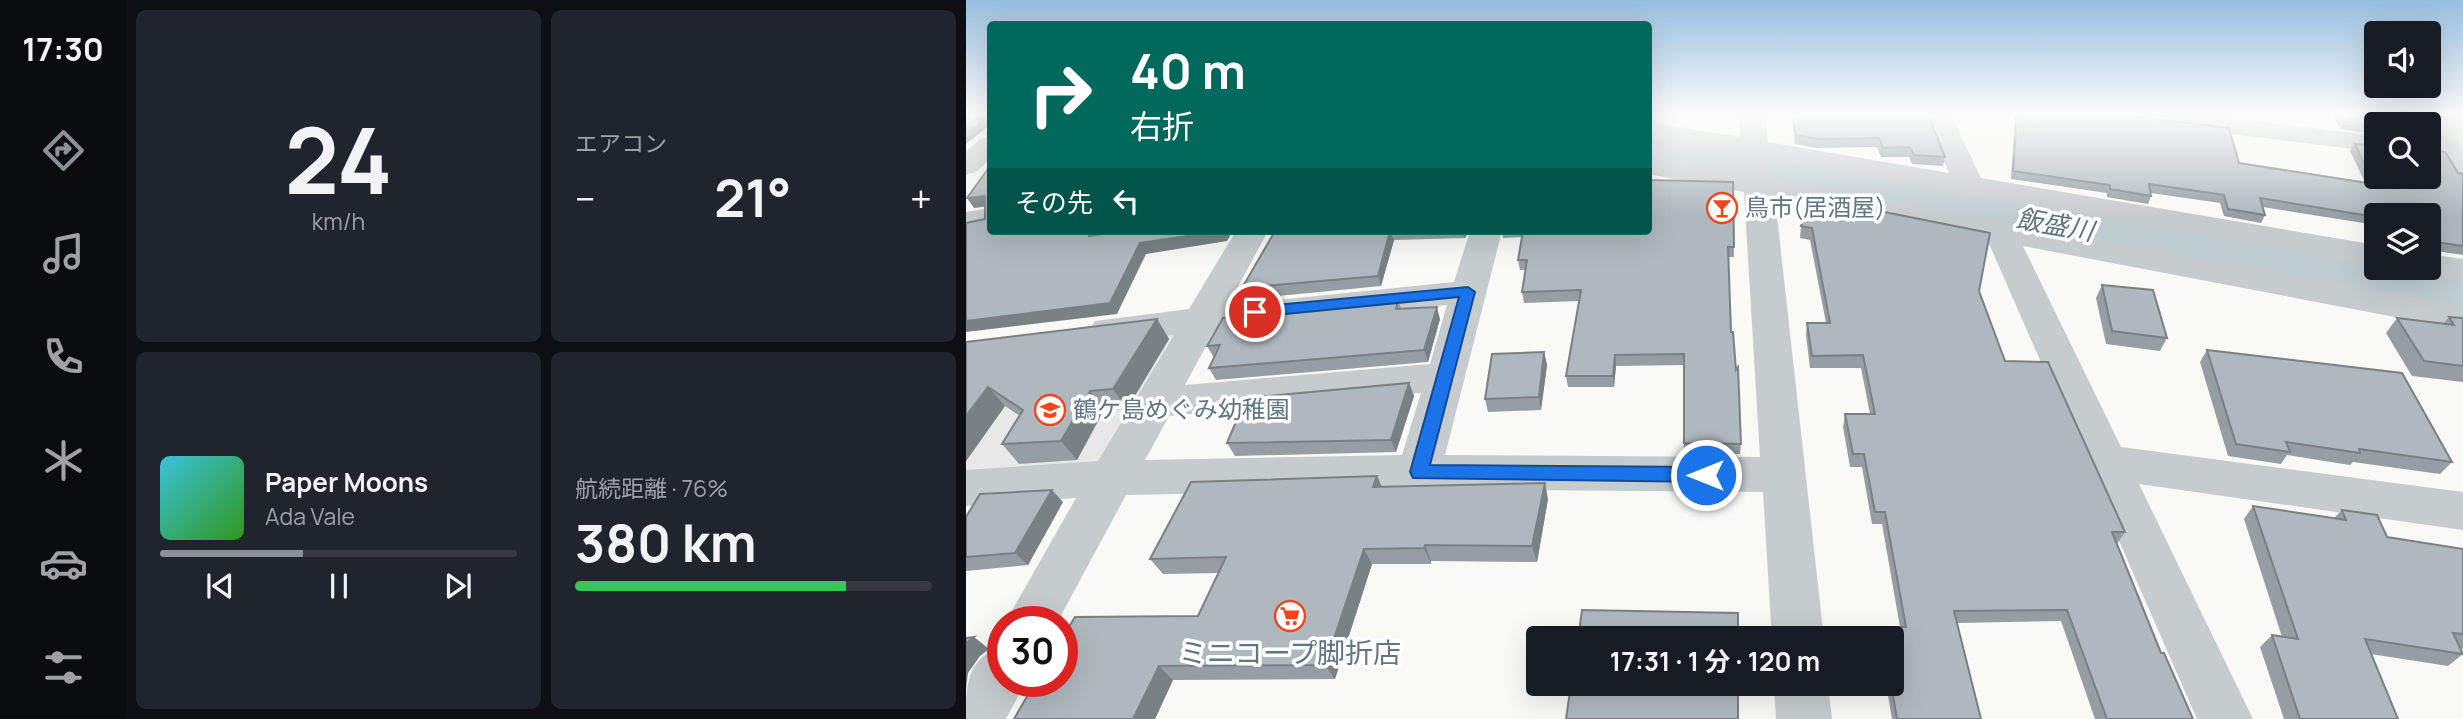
<!DOCTYPE html>
<html lang="ja">
<meta charset="utf-8">
<style>
:root{--surface:#171b24;--page:#20242c;--text:#f1f3f6;--muted:#9ea1a6;--line:#363941;--accent:#8c9099}
body{margin:0;font-family:Manrope,"Noto Sans JP",sans-serif;background:var(--page);color:var(--text);height:100vh;display:flex;flex-direction:column;font-size:26px;white-space:nowrap}
*{box-sizing:border-box;margin:0}
p{font-size:23px;color:var(--muted)}
.icon{flex:none;width:38px;height:38px;fill:none;stroke:currentColor;stroke-width:2;stroke-linecap:round;stroke-linejoin:round}
.map{position:relative;flex:1;overflow:hidden}
.drawer{display:flex;flex-direction:column;gap:10px;padding:10px;background:#0d0f14;width:840px}
.drawer>*{flex:none}
.banner{position:absolute;left:21px;top:21px;width:665px;height:214px;border-radius:7px;box-shadow:0 7px 28px #0002;background:#00695c;color:#fff;overflow:hidden}
.buttons{position:absolute;left:1398px;top:21px;display:grid;gap:14px}
.buttons a{display:grid;place-items:center;width:77px;height:77px;border-radius:7px;background:var(--surface);box-shadow:0 7px 28px #0002;font-size:35px}
.speed{position:absolute;left:21px;top:606px;display:flex;gap:14px;font-size:35px;font-weight:700;text-align:center}
.speed>*{display:grid;place-content:center;width:91px;height:91px;border-radius:50%;background:var(--surface);box-shadow:0 7px 28px #0002;line-height:1}
.speed .limit{border:10px solid #d22;background:#fff;color:#111}
.pin{position:absolute;display:grid;place-items:center;width:60px;height:60px;color:#fff;margin:-30px;border:4px solid #fff;border-radius:50%;box-shadow:0 2px 7px #0007}
.me{position:absolute;width:77px;margin:-38px;rotate:270deg;stroke-linejoin:round;filter:drop-shadow(0 0 5px #0008)}
.turn{display:flex;align-items:center;gap:24px;height:147px;padding:0 28px;font-size:32px}
.turn .icon{width:91px;height:91px;stroke-width:2.5}
.turn b{display:block;font-size:49px;line-height:60px}
.then{display:flex;align-items:center;height:66px;padding:0 28px;background:#0003;gap:14px;font-size:26px}
.big{font-size:52px;font-weight:700;line-height:1.1}
.drawer .tile{flex:1;display:flex;flex-direction:column;justify-content:center;gap:10px;min-width:0;padding:0 24px;border-radius:10px;background:var(--page)}
.drawer .dial{align-items:center;gap:0}
.dial b{font-size:91px;line-height:1}
.song{display:flex;align-items:center;gap:21px}
.cover{width:84px;height:84px;border-radius:10px;background:linear-gradient(135deg,hsl(190 70% 55%),hsl(110 70% 35%))}
.played{height:7px;border-radius:4px;background:linear-gradient(90deg,var(--accent) 40%,var(--line) 40%)}
.keys{display:flex;justify-content:space-around;direction:ltr}
.heat{display:flex;justify-content:space-between;align-items:center;font-size:38px;direction:ltr}
.charge{height:10px;border-radius:5px;background:linear-gradient(90deg,#34c759 76%,var(--line) 0)}
.drawer .tiles{flex:1;display:grid;gap:10px;grid-template-columns:repeat(2,1fr)}
.trip{position:absolute;left:560px;top:626px;width:378px;height:70px;border-radius:7px;background:var(--surface);box-shadow:0 7px 28px #0002;font-weight:700;line-height:70px;text-align:center}
main{display:flex;flex:1;min-height:0}
.dock{display:flex;flex-direction:column;width:126px;justify-content:space-around;align-items:center;background:#090b0e;color:var(--muted)}
.dock .icon{width:49px;height:49px}
.dock .selected{color:var(--accent)}
.dock b{font-size:32px;color:var(--text)}
.map>svg:first-child{display:block}
.built{fill:#e7e8e7}
.green{fill:#dbe1d6}
.lines{fill:none;stroke-linecap:round;stroke-linejoin:round}
.river{fill:#bfccd0;fill-rule:evenodd}
.street{fill:#c6cbce;fill-rule:evenodd}
.wall{fill:#969ea3}
.shaded-wall{fill:#7a8185}
.building{fill:#afb8be;stroke:#7a8185;stroke-width:2}
.route{fill:#1a73e8;stroke:#114b97;stroke-width:2}
.labels{text-anchor:middle;stroke-width:7;stroke-linejoin:round;paint-order:stroke}
.poi-label{font-size:24px;fill:#617684;stroke:#fff;text-anchor:start}
.water-label{font-size:26px;font-style:italic;fill:#5c767e;stroke:#fff}
.near-poi-label{font-size:28px;fill:#617684;stroke:#fff}
</style>
<main>
<nav class="dock">
<b>17:30</b>
<svg class="icon selected" aria-label="directions" viewBox="0 0 24 24"><path d="M12 3l9 9-9 9-9-9zM9 14v-3h6M13 9l2 2-2 2"/></svg>
<svg class="icon" aria-label="music" viewBox="0 0 24 24"><path d="M9 18V5l10-2v13"/><circle cx="6" cy="18" r="3"/><circle cx="16" cy="16" r="3"/></svg>
<svg class="icon" aria-label="phone" viewBox="0 0 24 24"><path d="M5 4h4l2 5-3 2q2 4 5 5l2-3 5 2v4C11 20 4 13 5 4z"/></svg>
<svg class="icon" aria-label="climate" viewBox="0 0 24 24"><path d="M12 3v18M4 7l16 10M4 17L20 7"/></svg>
<svg class="icon" aria-label="car" viewBox="0 0 24 24"><path d="M5 17H2v-5l4-1 3-4h7l3 4 3 1v5h-3M9 17h6M6 11h13"/><circle cx="7" cy="17" r="2"/><circle cx="17" cy="17" r="2"/></svg>
<svg class="icon" aria-label="filters" viewBox="0 0 24 24"><path d="M4 7h16M4 17h16"/><circle cx="9" cy="7" r="2"/><circle cx="15" cy="17" r="2"/></svg>
</nav>
<section class="drawer">
<div class="tiles">
<div class="tile dial"><b>24</b><p>km/h</p></div>
<div class="tile"><p>エアコン</p>
<div class="heat"><a>−</a><b class="big">21°</b><a>+</a></div>
</div>
<div class="tile">
<div class="song"><i class="cover"></i><div><b>Paper Moons</b><p>Ada Vale</p></div></div>
<div class="played"></div>
<div class="keys"><svg class="icon" aria-label="previous" viewBox="0 0 24 24"><path d="M18 5L8 12l10 7zM5 5v14"/></svg><svg class="icon" aria-label="pause" viewBox="0 0 24 24"><path d="M8 5v14M16 5v14"/></svg><svg class="icon" aria-label="next" viewBox="0 0 24 24"><path d="M6 5l10 7-10 7zM19 5v14"/></svg></div>
</div>
<div class="tile"><p>航続距離 · 76%</p><b class="big">380 km</b><div class="charge"></div></div>
</div>
</section>
<div class="map">
<svg width="1497" height="719" viewBox="0 0 1497 719">
<rect width="100%" height="100%" fill="#f9f9f6"/>
<path class="built" d="M214,331L139,461L0,472V359Z"/>
<path class="green" d="M1467,115H1497V149Z"/>
<g class="lines">
<path class="river" d="M682,134L848,166L1410,262V268H1444L1497,277V317L848,198L682,164Z"/>
<g class="street">
<path d="M773,115H799L802,142L983,173L959,115H985L1015,178L1410,245V265L804,160L807,179L1497,306V330L1057,246L1155,447L1497,492V530L1173,484L1287,719H1231L1021,239L809,198L858,639H806L797,492L453,489L160,495L92,621H40L110,498L0,506V470L132,461L208,335L142,342L129,339L123,330L129,321L223,309L270,231H302L262,305L488,282L504,231H536L479,455L794,457L778,192L682,174V156L776,174L775,154L682,138V122L774,137ZM481,305L464,364L219,385L248,331ZM455,393L436,455L179,460L203,416Z"/>
<path d="M1164,115H1243L1410,136V152L1177,123L1168,121Z"/>
<path d="M1463,117L1473,119L1497,147V174L1487,171L1463,142V124H1450L1453,119Z"/>
<path d="M24,137V159L10,172L0,175V151L14,139Z"/>
<path d="M24,208V227L0,232V212Z"/>
<path d="M1463,254L1497,259V281L1451,271L1449,268H1463Z"/>
<path d="M37,645V681H60L40,719H0C0,684 0,660 37,645Z"/>
<path d="M808,684H862L866,719H810Z"/>
</g>
</g>
<g class="wall">
<path d="M825,115H962L979,157L977,166L946,164L943,157H915L911,147L851,148L829,144Z"/>
<path d="M1049,115H1169L1273,163L1399,182L1384,151L1389,144L1497,174V255L1463,250V215H1410V225L1297,207L1299,215L1295,223L1258,216L1254,203L1185,193V196L1182,204L1141,197V193L1045,179Z"/>
<path d="M1367,115H1428L1410,124V134L1374,129Z"/>
<path d="M848,198L1013,291L1039,361L1159,532L1151,544L1195,653L1227,719H1129L1095,621L991,623L1015,719H926L920,684H926V639L912,638L915,627H934L916,524H906L896,467H884L877,427L879,414H904L895,368H844L840,335L841,323H860L844,240L834,238L835,226Z"/>
<path d="M309,231H503L499,238L428,240L415,286L281,299L276,288Z"/>
<path d="M536,231H682L768,247V257H762L765,332L775,444L774,454H718V365L650,366L648,387H602L600,376L613,301L558,303L556,292L560,270H554L552,260L556,237L537,238Z"/>
<path d="M1136,285L1201,338L1194,351L1140,344L1130,298Z"/>
<path d="M432,301L435,308L474,319L462,362L250,380L243,368L248,358L241,346Z"/>
<path d="M1483,317L1497,318V382L1446,376L1420,333L1431,318L1478,323Z"/>
<path d="M191,319L203,339L161,409L138,410L111,460L53,464L36,444L54,416L39,406L0,461V342Z"/>
<path d="M1241,350L1486,462L1474,474L1387,462L1384,465L1321,455L1315,464L1262,456L1234,362Z"/>
<path d="M578,352L581,365L575,410L522,412L519,399Z"/>
<path d="M443,383L448,396L430,452L269,456L261,443Z"/>
<path d="M411,476L415,487L582,499L571,562L465,561V564H406L369,679L207,680L189,719H48L232,616L253,573L197,574L184,559Z"/>
<path d="M97,502L62,565L0,571V517Z"/>
<path d="M1287,506L1368,518L1376,510L1421,537L1497,549V649L1494,648L1497,654L1482,666L1405,654L1432,719H1318L1294,647L1306,635L1316,637L1278,519Z"/>
</g>
<g class="shaded-wall">
<path d="M18,115H24V119L21,122L23,126L0,144V135L12,119Z"/>
<path d="M19,196L24,206L8,208L1,198Z"/>
<path d="M123,231H130V246L123,236Z"/>
<path d="M256,231H267L261,241L180,254L151,314L0,332V321L174,243Z"/>
<path d="M424,231L428,240L415,286L412,276Z"/>
<path d="M497,231H503L499,238Z"/>
<path d="M471,307L474,319L462,362L458,350Z"/>
<path d="M191,319L203,339L161,409L147,389Z"/>
<path d="M578,352L581,365L575,410L573,397Z"/>
<path d="M649,355L650,366L648,387L647,376Z"/>
<path d="M443,383L448,396L430,452L425,440Z"/>
<path d="M22,387L39,406L0,461V416Z"/>
<path d="M124,391L138,410L111,460L95,441Z"/>
<path d="M411,476L418,492L407,487Z"/>
<path d="M579,483L582,499L571,562L566,546Z"/>
<path d="M86,490L97,502L62,565L49,553Z"/>
<path d="M459,545L465,561V564L458,548Z"/>
<path d="M398,549L406,564L369,679L359,665Z"/>
<path d="M8,637L23,649L14,656L2,673L0,689V643Z"/>
<path d="M193,666L207,680L189,719H167Z"/>
</g>
<g class="building">
<path d="M0,115H18L12,119H19L0,135Z"/>
<path d="M827,115H962L979,157L948,155L944,147L917,148L913,138L852,139L830,135Z"/>
<path d="M1051,115H1169L1179,118L1263,128L1273,163L1408,184L1389,144L1410,146V177H1463V150L1479,152L1492,173L1497,174V246L1463,241V215H1410V217L1294,198L1299,215L1262,209L1258,195L1183,184L1185,196L1144,189V185L1047,171Z"/>
<path d="M1375,115H1428L1436,124H1410V126L1378,121Z"/>
<path d="M24,166V231H123V236L157,231H256L174,243L144,303L0,321V223L19,219V196L1,198Z"/>
<path d="M682,180L767,182L768,247H762L765,332H767L770,370L772,367L775,444L718,443V354L649,355L647,376H600L615,290L556,292L561,260H552L557,231H682Z"/>
<path d="M848,198L1024,233L1013,291L1039,361L1082,362L1159,532H1146L1195,653H1198L1227,719H1141L1101,610L988,611L1015,719H931L925,684L926,639H917L915,627H940L919,512H909L898,454H887L879,414H909L897,355L846,356L841,323H864L846,228L835,226Z"/>
<path d="M309,231H424L412,276L276,288Z"/>
<path d="M1136,285L1187,290L1201,338L1146,331Z"/>
<path d="M432,301L430,309L471,307L458,350L243,368L254,345L241,346L257,318Z"/>
<path d="M1483,317L1497,318V366L1458,361L1431,318L1488,325Z"/>
<path d="M191,319L147,389L124,391L95,441L36,444L57,410L22,387L0,416V342Z"/>
<path d="M1241,350L1436,373L1486,462L1393,449L1394,453L1320,442L1324,452L1270,444Z"/>
<path d="M578,352L573,397L519,399L526,354Z"/>
<path d="M443,383L425,440L261,443L280,398Z"/>
<path d="M411,476L407,487L579,483L566,546L459,545L458,548L398,549L359,665L193,666L167,719H48L70,681H96V638L109,617L232,616L260,557L184,559L225,482Z"/>
<path d="M86,490L49,553L0,557V517L14,494Z"/>
<path d="M1287,506L1380,520L1376,510L1411,515L1421,537L1497,549V634L1487,633L1497,654L1399,639L1432,719H1334L1306,635L1332,639Z"/>
<path d="M616,610L772,613V639H612Z"/>
<path d="M8,637L0,643V638Z"/>
<path d="M605,684H772V719H600Z"/>
</g>
<linearGradient id="sky" x2="0" y2="1"><stop stop-color="#97bede"/><stop offset="0.53" stop-color="#fcfcfb"/><stop offset="1" stop-color="#fcfcfb" stop-opacity="0"/></linearGradient>
<rect width="1497" height="216" fill="url(#sky)"/>
<path class="route" d="M502,287L509,292L464,465L740,467L747,469L749,475L747,480L740,482L447,478L444,472L493,297L289,317L282,312L289,307Z"/>
<defs>
<g id="bar-ring" transform="scale(1.575)"><circle r="9.5" fill="#fff" stroke="#f4441b" stroke-width="1.5"/><path d="M-6-5H6L.8 .8V4.5H3.5V6h-7V4.5H-.8V.8Z" fill="#f4441b"/></g>
<g id="school-ring" transform="scale(1.575)"><circle r="9.5" fill="#fff" stroke="#f4441b" stroke-width="1.5"/><path d="M0-5L7-2L0 1L-7-2ZM-4 1L0 2.5L4 1V4Q0 6-4 4Z" fill="#f4441b"/></g>
<g id="supermarket-ring" transform="scale(1.575)"><circle r="9.5" fill="#fff" stroke="#f4441b" stroke-width="1.5"/><path d="M-6-5.5h2.5l.6 2H6L4.5 2H-2.5L-4.4-4H-6ZM-1.5 3.2a1.3 1.3 0 1 0 .1 0ZM3 3.2a1.3 1.3 0 1 0 .1 0Z" fill="#f4441b"/></g>
</defs>
<g fill-rule="evenodd">
<use href="#bar-ring" x="756" y="208"/>
<use href="#school-ring" x="84" y="410"/>
<use href="#supermarket-ring" x="324" y="616"/>
</g>
<g class="labels">
<g class="poi-label">
<text x="779" y="216">鳥市(居酒屋)</text>
<text x="107" y="418">鶴ケ島めぐみ幼稚園</text>
</g>
<g class="water-label">
<text transform="translate(1089 225) rotate(10)" y="9">飯盛川</text>
</g>
<g class="near-poi-label">
<text x="324" y="663">ミニコープ脚折店</text>
</g>
</g>
</svg>
<div class="buttons">
<a><svg class="icon" aria-label="sound" viewBox="0 0 24 24"><path d="M4 9h4l5-4v14l-5-4H4zM17 9q2 3 0 6"/></svg></a>
<a><svg class="icon" aria-label="search" viewBox="0 0 24 24"><circle cx="10" cy="10" r="6"/><path d="M15 15l6 6"/></svg></a>
<a><svg class="icon" aria-label="layers" viewBox="0 0 24 24"><path d="M12 4l9 5-9 5-9-5zM3 14l9 5 9-5"/></svg></a>
</div>
<div class="speed"><div class="limit">30</div></div>
<div class="pin" style="left:289px;top:312px;background:#d93025"><svg class="icon" aria-label="arrive" viewBox="0 0 24 24"><path d="M6 21V4h12l-3 4 3 4H6"/></svg></div>
<svg class="me" style="left:740px;top:475px" viewBox="-20 -20 40 40"><circle r="17" fill="#1a73e8" stroke="#fff" stroke-width="3"/><path d="M0-11L8 9 0 5-8 9z" fill="#fff"/></svg>
<div class="trip">17:31 · 1 分 · 120 m</div>
<div class="banner">
<div class="turn"><svg class="icon" aria-label="right" viewBox="0 0 24 24"><path d="M7 20v-9h11M14 6l5 5-5 5"/></svg><div><b>40 m</b>右折</div></div>
<div class="then">その先<svg class="icon" aria-label="left" viewBox="0 0 24 24"><path d="M17 20v-9H6M10 6l-5 5 5 5"/></svg></div>
</div>
</div>
</main>
